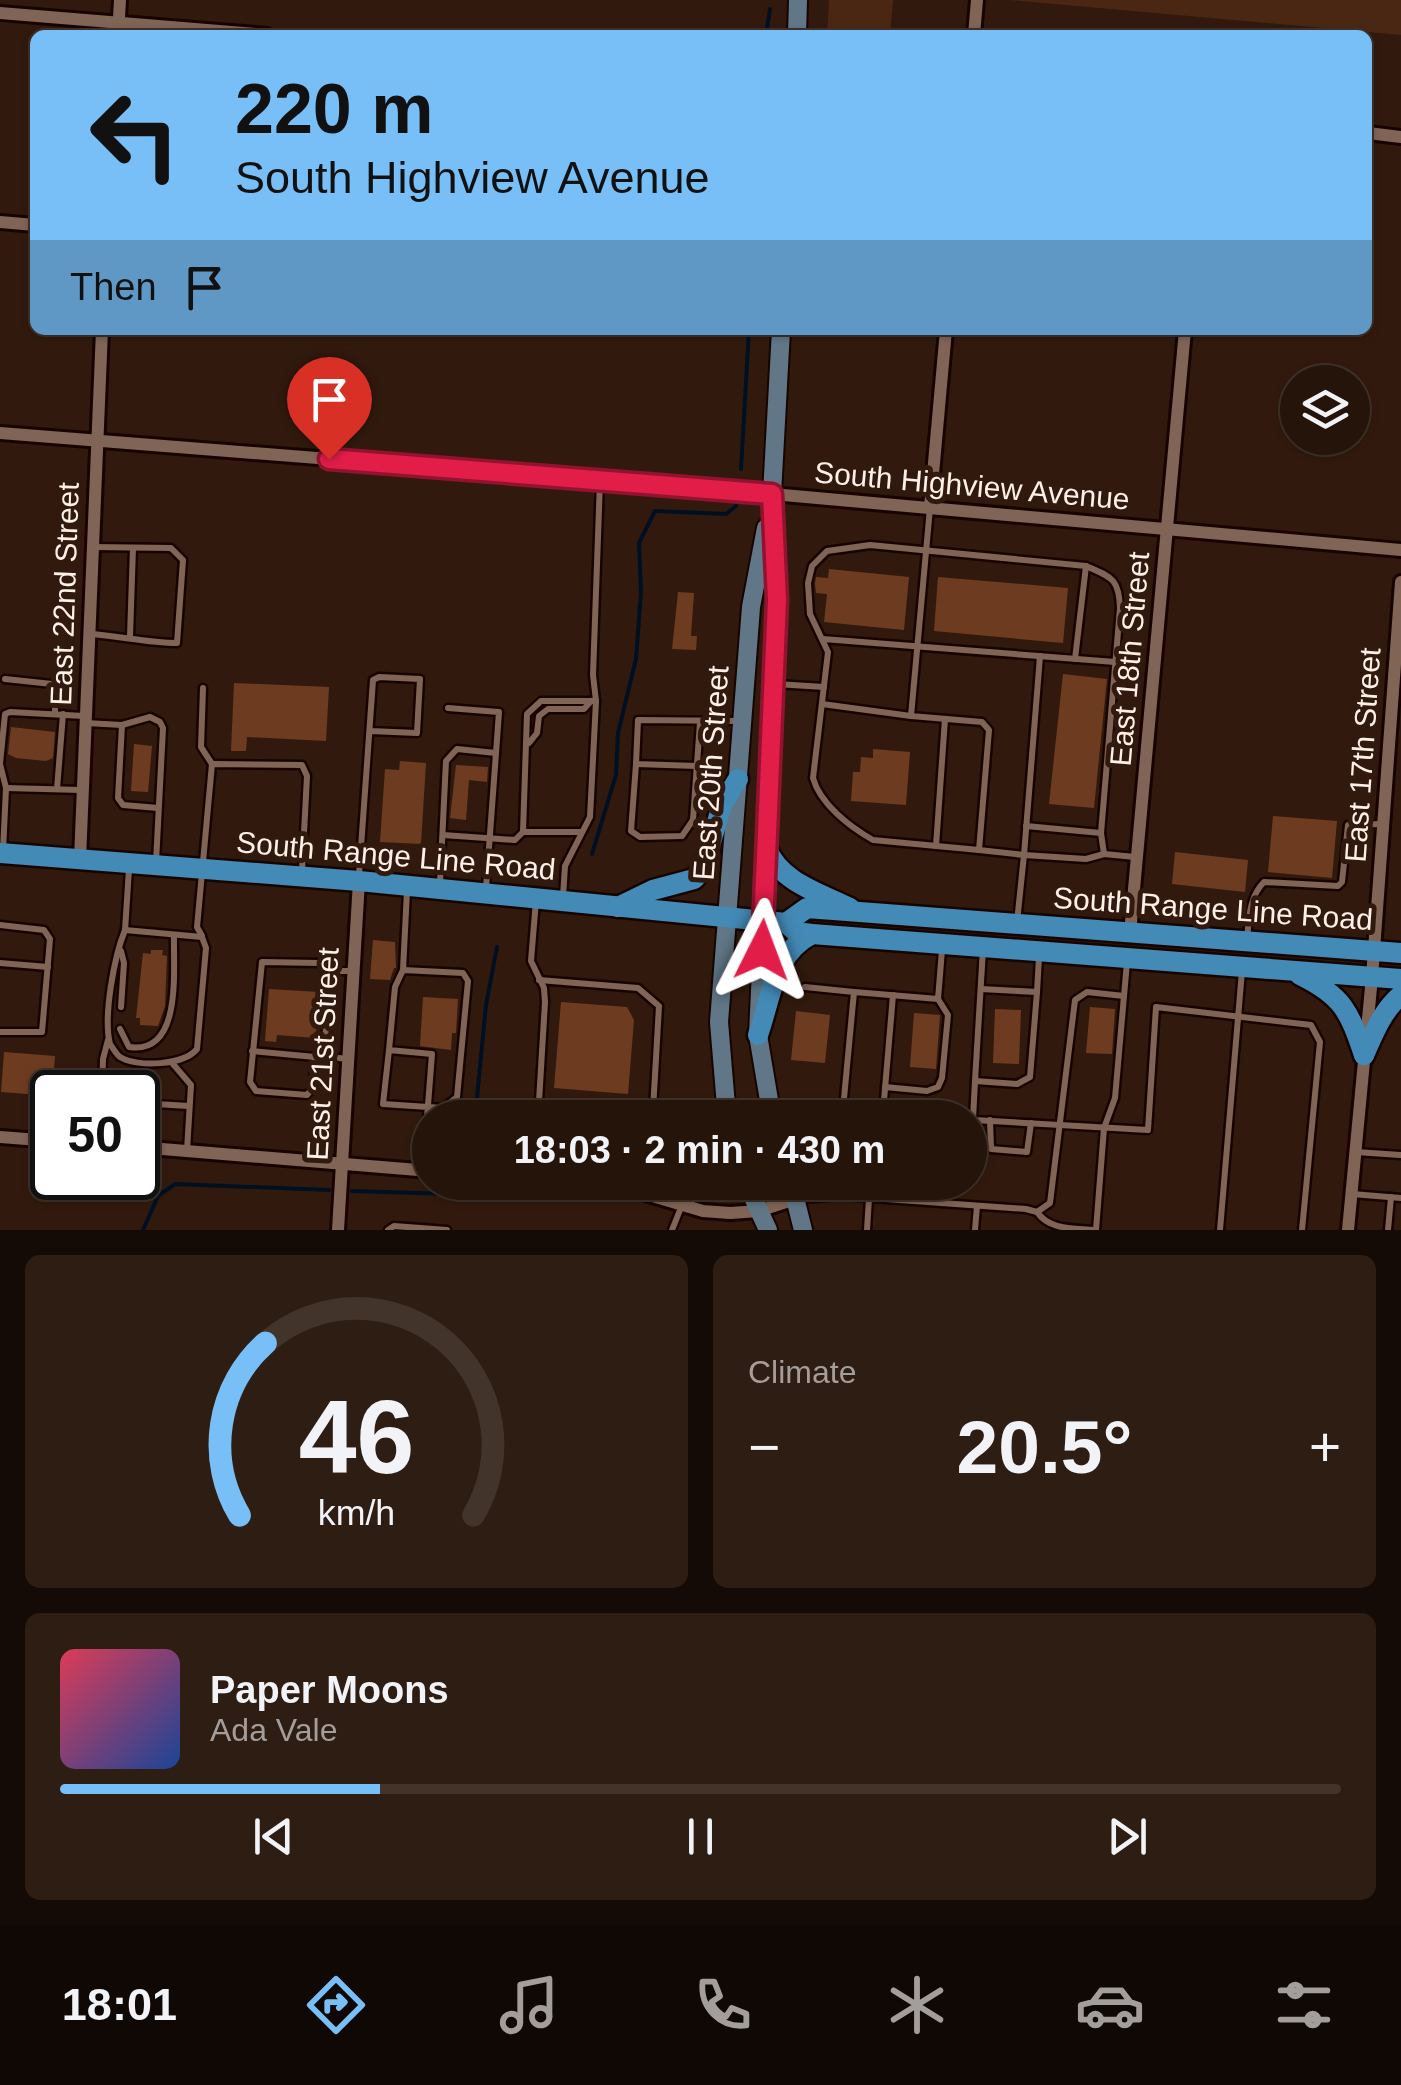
<!DOCTYPE html>
<meta charset="utf-8">
<style>
:root{--surface:#25140a;--page:#2d1d13;--text:#f1f3f6;--muted:#a39e9c;--line:#42332b;--accent:#78bff7}
body{margin:0;font-family:Arial,sans-serif;background:var(--page);color:var(--text);height:100vh;display:flex;flex-direction:column;font-size:38px;white-space:nowrap}
*{box-sizing:border-box;margin:0}
p{font-size:32px;color:var(--muted)}
.icon{flex:none;width:55px;height:55px;fill:none;stroke:currentColor;stroke-width:2;stroke-linecap:round;stroke-linejoin:round}
.map{position:relative;height:1230px;overflow:hidden}
.details{display:flex;flex-direction:column;gap:25px;padding:25px;background:#140b06;flex:1}
.details>*{flex:none}
.hud{position:absolute;left:30px;top:30px;width:1342px;height:305px;border-radius:15px;box-shadow:0 2px 8px #0004,0 0 0 2px var(--line);background:#78bff7;color:#111;overflow:hidden}
.buttons{position:absolute;left:1280px;top:365px;display:grid;gap:20px}
.buttons a{display:grid;place-items:center;width:90px;height:90px;border-radius:50%;background:var(--surface);box-shadow:0 2px 8px #0004,0 0 0 2px var(--line);font-size:50px}
.speed{position:absolute;left:30px;top:1070px;display:flex;gap:20px;font-size:50px;font-weight:700;text-align:center}
.speed>*{display:grid;place-content:center;width:130px;height:130px;border-radius:50%;background:var(--surface);box-shadow:0 2px 8px #0004,0 0 0 2px var(--line);line-height:1}
.speed .limit{border:5px solid #111;border-radius:15px;background:#fff;color:#111}
.pin{position:absolute;display:grid;place-items:center;width:85px;height:85px;color:#fff;margin:-102px -42px;border-radius:50% 50% 50% 0;rotate:-45deg;box-shadow:0 0 10px #0007}
.pin .icon{rotate:45deg}
.me{position:absolute;width:110px;margin:-55px;rotate:3deg;stroke-linejoin:round;filter:drop-shadow(0 0 8px #0008)}
.turn{display:flex;align-items:center;gap:35px;height:210px;padding:0 40px;font-size:45px}
.turn .icon{width:130px;height:130px;stroke-width:2.5}
.turn b{display:block;font-size:70px;line-height:85px}
.then{display:flex;align-items:center;height:95px;padding:0 40px;background:#0003;gap:20px;font-size:38px}
.big{font-size:75px;font-weight:700;line-height:1.1}
.details .tile{flex:1;display:flex;flex-direction:column;justify-content:center;gap:15px;min-width:0;padding:0 35px;border-radius:15px;background:var(--page)}
.details .dial{align-items:center;gap:0}
.dial svg{height:260px;overflow:visible;fill:none;stroke:var(--line);stroke-width:7;stroke-linecap:round;text-anchor:middle}
.dial text{fill:var(--text);stroke:none}
.song{display:flex;align-items:center;gap:30px}
.cover{width:120px;height:120px;border-radius:15px;background:linear-gradient(135deg,hsl(350 70% 55%),hsl(220 70% 35%))}
.played{height:10px;border-radius:5px;background:linear-gradient(90deg,var(--accent) 25%,var(--line) 25%)}
.keys{display:flex;justify-content:space-around;direction:ltr}
.heat{display:flex;justify-content:space-between;align-items:center;font-size:55px;direction:ltr}
.details .tiles{flex:1;display:grid;gap:25px;grid-template-columns:1fr 1fr}
.tile:last-child{grid-column:span 2}
.trip{position:absolute;left:412px;top:1100px;width:575px;height:100px;border-radius:50px;background:var(--surface);box-shadow:0 2px 8px #0004,0 0 0 2px var(--line);font-weight:700;line-height:100px;text-align:center}
.tabs{display:flex;height:160px;justify-content:space-around;align-items:center;background:#0f0804;color:var(--muted)}
.tabs .icon{width:70px;height:70px}
.tabs .selected{color:var(--accent)}
.tabs b{font-size:45px;color:var(--text)}
.map>svg:first-child{display:block}
.green{fill:#4a2713}
.lines{fill:none;stroke-linecap:round;stroke-linejoin:round}
.stream{stroke:#001022;stroke-width:4}
.building{fill:#6d3c20}
.lane-casing{stroke:#170400;stroke-width:11}
.street-casing{stroke:#170400;stroke-width:18}
.secondary-casing{stroke:#170400;stroke-width:22}
.primary-casing{stroke:#170400;stroke-width:25}
.lane{stroke:#806456;stroke-width:6}
.street{stroke:#806456;stroke-width:12}
.secondary{stroke:#617787;stroke-width:18}
.primary{stroke:#438ab7;stroke-width:20}
.route-casing{stroke:#92132f;stroke-width:25}
.route{stroke:#e11d48;stroke-width:18}
.labels{text-anchor:middle;stroke-width:10;stroke-linejoin:round;paint-order:stroke}
.street-label{font-size:30px;fill:#fef1ea;stroke:#311a0d}
</style>
<div class="map">
<svg width="1401" height="1230" viewBox="0 0 1401 1230">
<rect width="100%" height="100%" fill="#311a0d"/>
<g class="green">
<path d="M829,0H893L890,35H827Z"/>
<path d="M1010,0H1401V35Z"/>
</g>
<g class="lines">
<g class="stream">
<path d="M766,35L770,9"/>
<path d="M741,469L749,330"/>
<path d="M592,854L616,775L618,733L636,659L641,592L639,543L655,511L726,514L736,506"/>
<path d="M475,1118L486,1005L497,947"/>
<path d="M352,1191L450,1194L465,1183"/>
<path d="M143,1230L158,1196L175,1184L329,1190"/>
</g>
</g>
<g class="building">
<path d="M829,569L909,577L904,630L824,622L827,594L816,593L815,584L816,577L828,578Z"/>
<path d="M938,577L1068,588L1063,643L934,631Z"/>
<path d="M678,592L694,593L691,636H697L696,650L672,649Z"/>
<path d="M1063,674L1107,679L1094,808L1049,804Z"/>
<path d="M234,683L329,687L326,741L247,737L246,751H231Z"/>
<path d="M11,727L55,732L53,758L46,761L16,758L8,754Z"/>
<path d="M134,744L152,746L148,792L131,791Z"/>
<path d="M873,749L910,752L906,805L851,801L853,772H860L861,757L873,758Z"/>
<path d="M400,761L426,763L421,844L380,842L385,769L399,770Z"/>
<path d="M456,765L488,767L487,782L469,780L466,820L450,818Z"/>
<path d="M1273,816L1337,821L1332,878L1268,872Z"/>
<path d="M1175,852L1248,860L1245,892L1172,884Z"/>
<path d="M373,940L395,942L396,968H394L390,980L370,979Z"/>
<path d="M151,950H163L162,955L167,956L165,1006L158,1026L140,1025V1018H136L143,953L151,954Z"/>
<path d="M269,989L319,992L316,1038L277,1035L276,1042L265,1041Z"/>
<path d="M423,997L458,999L456,1033H452L451,1050L420,1046Z"/>
<path d="M561,1002L627,1007L634,1020L628,1094L554,1088Z"/>
<path d="M1090,1007L1115,1009L1112,1054L1086,1053Z"/>
<path d="M995,1009L1021,1010L1019,1064L993,1063Z"/>
<path d="M796,1011L830,1015L825,1063L791,1060Z"/>
<path d="M914,1013L940,1015L936,1069L910,1067Z"/>
<path d="M4,1052L55,1056L52,1096L1,1092Z"/>
</g>
<g class="lines">
<g class="lane-casing">
<g id="lane">
<path d="M930,508L911,716L982,722L989,730L979,850L1024,855L1017,922"/>
<path d="M90,634C120,636 147,643 177,643L183,560L171,548L92,547"/>
<path d="M130,636L133,548"/>
<path d="M823,639L1115,662"/>
<path d="M1040,656L1024,855L1086,859L1104,854L1135,857"/>
<path d="M1075,659L1086,566"/>
<path d="M5,679L52,684L55,689V714"/>
<path d="M776,684L824,687"/>
<path d="M203,688L201,747L212,764"/>
<path d="M822,704L911,716"/>
<path d="M448,708L499,712L496,753"/>
<path d="M86,723L122,725L150,717L160,722L163,728L156,862"/>
<path d="M122,725L118,798L123,805L158,808"/>
<path d="M529,743L537,733L539,716L548,709H584L591,701"/>
<path d="M636,764L631,831L640,837L682,836L693,820L700,722"/>
<path d="M697,766L636,764L638,720L741,721"/>
<path d="M6,788L81,790"/>
<path d="M57,789L63,714"/>
<path d="M1026,826L1101,833"/>
<path d="M523,832L527,714L541,701H596"/>
<path d="M443,835L515,840L523,832H581"/>
<path d="M936,846L945,719"/>
<path d="M979,850L873,840C850,827 820,804 813,778L828,652L810,614L808,583L812,566L827,551L870,545L1086,566C1111,577 1119,578 1120,608L1101,833L1104,854"/>
<path d="M3,851L6,788L0,764L5,714L10,712L84,716"/>
<path d="M359,875L373,680L379,677L420,679L417,733L370,731"/>
<path d="M440,883L446,761L457,749L496,753L486,888"/>
<path d="M563,897L565,866L590,817L596,701L593,675L600,481"/>
<path d="M536,900L531,961L544,988L545,1002L538,1118"/>
<path d="M0,925L44,930L50,939L42,1032H0"/>
<path d="M125,930L202,937L206,948L197,1049C184,1065 138,1068 120,1057C116,1054 113,1048 110,1044C103,1017 114,957 125,930Z"/>
<path d="M125,930L129,869"/>
<path d="M202,936L197,927L212,764L302,765L307,776L302,871"/>
<path d="M1247,939C1249,919 1249,897 1264,882L1338,886L1342,882L1348,825L1381,824"/>
<path d="M983,949L975,1081L1017,1084L1030,1077L1037,992"/>
<path d="M121,951L124,963L121,1007"/>
<path d="M0,963L48,967"/>
<path d="M403,970L407,891"/>
<path d="M539,980L638,988L659,1006L653,1110L649,1118"/>
<path d="M805,987L854,992L843,1109"/>
<path d="M981,989L1037,992L1039,957"/>
<path d="M854,992L938,999L942,950"/>
<path d="M120,1029L129,1047C183,1055 173,970 174,935"/>
<path d="M389,1050L395,987L403,970L463,973L468,981L457,1097L443,1108L383,1104L389,1050L432,1054L423,1169"/>
<path d="M252,1051L315,1057"/>
<path d="M329,1057H315L312,1089L307,1095L256,1091L250,1082L262,962L319,963L334,972"/>
<path d="M348,1059L329,1057L324,1050L331,974L337,971H352"/>
<path d="M173,1064L191,1085L187,1150"/>
<path d="M885,1087L927,1091L938,1087L942,1078L948,1015L938,999"/>
<path d="M102,1092L103,1059L108,1040"/>
<path d="M138,1103L189,1106"/>
<path d="M883,1112L893,995"/>
<path d="M538,1113L584,1118"/>
<path d="M775,1114L836,1109L948,1118"/>
<path d="M973,1119L975,1081"/>
<path d="M973,1120L1148,1130L1156,1007L1311,1025L1320,1042L1302,1230"/>
<path d="M990,1120L991,1149L1027,1152L1031,1123"/>
<path d="M1356,1152L1400,1155"/>
<path d="M1352,1194L1401,1198"/>
<path d="M798,1199L844,1196L1026,1209L1037,1212C1049,1230 1073,1228 1094,1230"/>
<path d="M1037,1212L1050,1203L1075,1000L1087,992L1124,996"/>
<path d="M388,1230L394,1226L447,1230"/>
<path d="M672,1230L682,1205"/>
<path d="M867,1230L869,1198"/>
<path d="M975,1230L977,1206"/>
<path d="M1096,1230L1104,1128L1115,1098L1127,962"/>
<path d="M1220,1230L1242,971"/>
<path d="M1388,1230L1391,1197"/>
</g>
</g>
<g class="street-casing">
<g id="street">
<path d="M0,13L267,35"/>
<path d="M118,35L120,0"/>
<path d="M974,35L977,0"/>
<path d="M1368,133L1401,137"/>
<path d="M0,222L35,225"/>
<path d="M0,433L772,494L1401,550"/>
<path d="M930,507L946,330"/>
<path d="M80,859L102,330"/>
<path d="M1130,933L1185,330"/>
<path d="M0,1137L52,1141"/>
<path d="M138,1147L430,1171"/>
<path d="M569,1182L622,1187L703,1211L730,1213L759,1211L795,1199"/>
<path d="M338,1230L359,881"/>
<path d="M1348,1230L1372,977L1401,582"/>
</g>
</g>
<g class="secondary-casing">
<g id="secondary">
<path d="M797,35L798,0"/>
<path d="M727,1118L719,1022L751,607L766,528"/>
<path d="M772,1118L758,1035L774,684L777,600L772,494L781,330"/>
<path d="M746,1182L768,1230"/>
<path d="M791,1182L803,1230"/>
</g>
</g>
<g class="primary-casing">
<g id="primary">
<path d="M767,849C780,882 820,893 850,908"/>
<path d="M0,853L359,881L786,923L796,932L812,934L1401,979"/>
<path d="M618,907L653,890L694,879L703,869L722,805L738,779"/>
<path d="M786,923L807,908L1401,953"/>
<path d="M1300,975C1343,996 1349,1011 1364,1055"/>
<path d="M758,1035C772,996 773,954 812,934"/>
<path d="M1364,1055C1374,1033 1382,1011 1401,995"/>
</g>
</g>
<use href="#lane" class="lane"/>
<use href="#street" class="street"/>
<use href="#secondary" class="secondary"/>
<use href="#primary" class="primary"/>
</g>
<g class="lines">
<g class="route-casing">
<path id="route" d="M329,459L772,494L777,600L762,950"/>
</g>
<use href="#route" class="route"/>
</g>
<g class="labels">
<g class="street-label">
<text transform="translate(972 486) rotate(5)" y="10">South Highview Avenue</text>
<text transform="translate(65 594) rotate(-88)" y="10">East 22nd Street</text>
<text transform="translate(1130 659) rotate(-85)" y="10">East 18th Street</text>
<text transform="translate(1363 755) rotate(-86)" y="10">East 17th Street</text>
<text transform="translate(711 773) rotate(-86)" y="10">East 20th Street</text>
<text transform="translate(396 856) rotate(5)" y="10">South Range Line Road</text>
<text transform="translate(1213 909) rotate(4)" y="10">South Range Line Road</text>
<text transform="translate(323 1054) rotate(-87)" y="10">East 21st Street</text>
</g>
</g>
</svg>
<div class="buttons">
<a><svg class="icon" aria-label="layers" viewBox="0 0 24 24"><path d="M12 4l9 5-9 5-9-5zM3 14l9 5 9-5"/></svg></a>
</div>
<div class="speed"><div class="limit">50</div></div>
<div class="pin" style="left:329px;top:459px;background:#d93025"><svg class="icon" aria-label="arrive" viewBox="0 0 24 24"><path d="M6 21V4h12l-3 4 3 4H6"/></svg></div>
<svg class="me" style="left:762px;top:950px" viewBox="-20 -20 40 40"><path d="M0-17L14 15 0 8-14 15z" fill="#e11d48" stroke="#fff" stroke-width="4"/></svg>
<div class="trip">18:03 · 2 min · 430 m</div>
<div class="hud">
<div class="turn"><svg class="icon" aria-label="left" viewBox="0 0 24 24"><path d="M17 20v-9H6M10 6l-5 5 5 5"/></svg><div><b>220 m</b>South Highview Avenue</div></div>
<div class="then">Then<svg class="icon" aria-label="arrive" viewBox="0 0 24 24"><path d="M6 21V4h12l-3 4 3 4H6"/></svg></div>
</div>
</div>
<section class="details">
<div class="tiles">
<div class="tile dial"><svg viewBox="0 0 100 80">
<path d="M14 69A42 42 0 1 1 86 69"/>
<path d="M14 69A42 42 0 0 1 22 16" stroke="#78bff7"/>
<text x="50" y="56" font-size="32" font-weight="700">46</text>
<text x="50" y="72" font-size="11">km/h</text>
</svg></div>
<div class="tile"><p>Climate</p>
<div class="heat"><a>−</a><b class="big">20.5°</b><a>+</a></div>
</div>
<div class="tile">
<div class="song"><i class="cover"></i><div><b>Paper Moons</b><p>Ada Vale</p></div></div>
<div class="played"></div>
<div class="keys"><svg class="icon" aria-label="previous" viewBox="0 0 24 24"><path d="M18 5L8 12l10 7zM5 5v14"/></svg><svg class="icon" aria-label="pause" viewBox="0 0 24 24"><path d="M8 5v14M16 5v14"/></svg><svg class="icon" aria-label="next" viewBox="0 0 24 24"><path d="M6 5l10 7-10 7zM19 5v14"/></svg></div>
</div>
</div>
</section>
<nav class="tabs">
<b>18:01</b>
<svg class="icon selected" aria-label="directions" viewBox="0 0 24 24"><path d="M12 3l9 9-9 9-9-9zM9 14v-3h6M13 9l2 2-2 2"/></svg>
<svg class="icon" aria-label="music" viewBox="0 0 24 24"><path d="M9 18V5l10-2v13"/><circle cx="6" cy="18" r="3"/><circle cx="16" cy="16" r="3"/></svg>
<svg class="icon" aria-label="phone" viewBox="0 0 24 24"><path d="M5 4h4l2 5-3 2q2 4 5 5l2-3 5 2v4C11 20 4 13 5 4z"/></svg>
<svg class="icon" aria-label="climate" viewBox="0 0 24 24"><path d="M12 3v18M4 7l16 10M4 17L20 7"/></svg>
<svg class="icon" aria-label="car" viewBox="0 0 24 24"><path d="M5 17H2v-5l4-1 3-4h7l3 4 3 1v5h-3M9 17h6M6 11h13"/><circle cx="7" cy="17" r="2"/><circle cx="17" cy="17" r="2"/></svg>
<svg class="icon" aria-label="filters" viewBox="0 0 24 24"><path d="M4 7h16M4 17h16"/><circle cx="9" cy="7" r="2"/><circle cx="15" cy="17" r="2"/></svg>
</nav>
